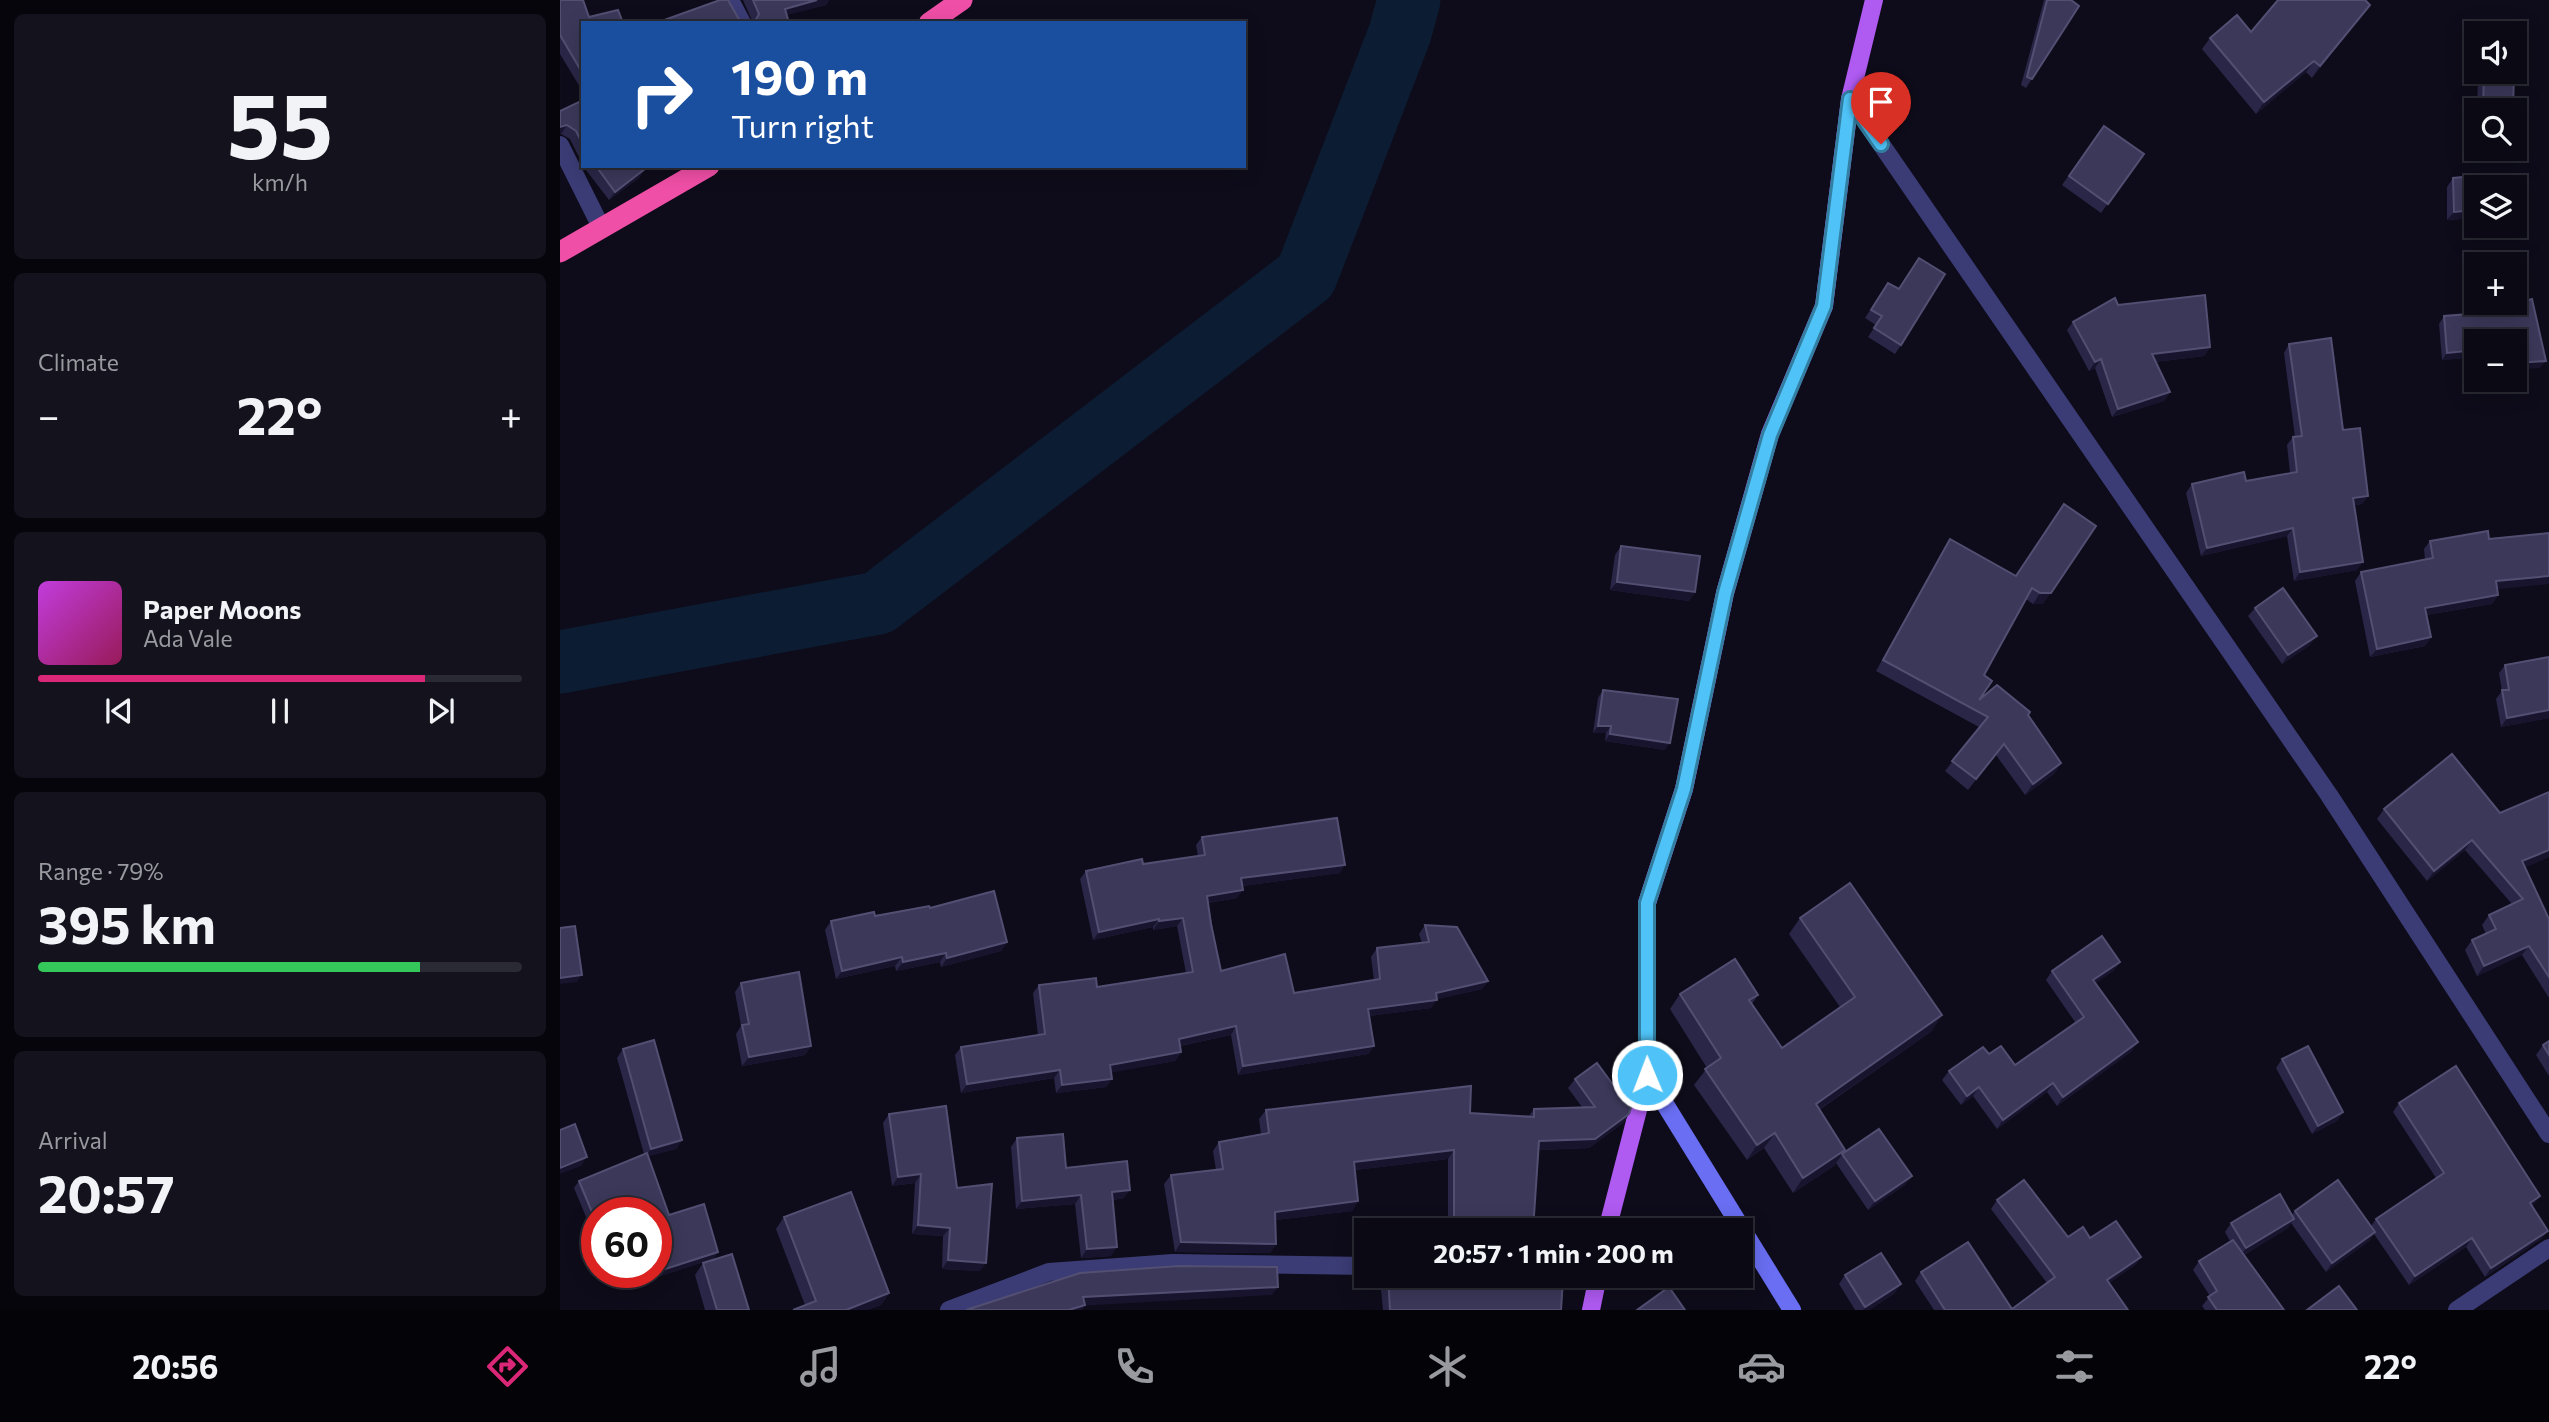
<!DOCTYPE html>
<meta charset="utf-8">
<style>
:root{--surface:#0a0914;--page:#13121d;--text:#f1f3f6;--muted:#999aa0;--line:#2a2a34;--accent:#db2777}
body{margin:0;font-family:Commissioner,sans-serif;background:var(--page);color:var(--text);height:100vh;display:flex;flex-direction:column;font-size:26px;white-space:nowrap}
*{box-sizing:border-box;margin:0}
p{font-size:23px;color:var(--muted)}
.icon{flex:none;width:38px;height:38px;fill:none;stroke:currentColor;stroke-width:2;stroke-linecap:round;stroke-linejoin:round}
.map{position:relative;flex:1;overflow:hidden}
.drawer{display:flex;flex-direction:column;gap:14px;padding:14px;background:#06050b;width:560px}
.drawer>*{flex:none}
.banner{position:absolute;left:21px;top:21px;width:665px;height:147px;border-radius:0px;box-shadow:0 4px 18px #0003,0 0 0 2px var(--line);background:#1a4fa0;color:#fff;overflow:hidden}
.fabs{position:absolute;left:1904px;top:21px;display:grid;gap:14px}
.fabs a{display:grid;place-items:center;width:63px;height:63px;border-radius:0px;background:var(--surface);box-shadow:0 4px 18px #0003,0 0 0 2px var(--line);font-size:35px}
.speed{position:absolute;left:21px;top:1197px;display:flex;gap:14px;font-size:35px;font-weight:700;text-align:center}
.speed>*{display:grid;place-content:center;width:91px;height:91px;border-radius:50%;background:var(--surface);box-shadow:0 4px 18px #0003,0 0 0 2px var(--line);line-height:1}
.speed .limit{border:10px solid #d22;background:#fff;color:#111}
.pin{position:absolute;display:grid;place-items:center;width:60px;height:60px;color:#fff;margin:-72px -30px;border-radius:50% 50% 50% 0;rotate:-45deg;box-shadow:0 0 7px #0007}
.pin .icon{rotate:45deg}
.me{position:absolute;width:77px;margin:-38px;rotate:359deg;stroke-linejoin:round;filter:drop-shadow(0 0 5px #0008)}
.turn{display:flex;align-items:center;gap:24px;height:147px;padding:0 35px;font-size:32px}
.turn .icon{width:91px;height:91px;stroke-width:2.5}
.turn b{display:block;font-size:49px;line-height:60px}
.big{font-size:52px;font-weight:700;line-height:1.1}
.drawer .tile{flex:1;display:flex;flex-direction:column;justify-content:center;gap:10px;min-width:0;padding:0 24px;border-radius:10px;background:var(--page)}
.drawer .dial{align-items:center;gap:0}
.dial b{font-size:91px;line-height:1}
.song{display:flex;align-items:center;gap:21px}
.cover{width:84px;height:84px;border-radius:10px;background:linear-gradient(135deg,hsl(290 70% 55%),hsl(330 70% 35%))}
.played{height:7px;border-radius:4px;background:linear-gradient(90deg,var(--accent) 80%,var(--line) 80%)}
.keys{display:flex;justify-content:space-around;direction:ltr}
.heat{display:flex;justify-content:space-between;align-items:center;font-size:38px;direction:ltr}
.charge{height:10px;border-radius:5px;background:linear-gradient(90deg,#34c759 79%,var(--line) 0)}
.trip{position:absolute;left:794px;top:1218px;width:399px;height:70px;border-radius:0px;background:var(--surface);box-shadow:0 4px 18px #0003,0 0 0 2px var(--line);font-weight:700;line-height:70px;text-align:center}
.tab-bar{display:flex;height:112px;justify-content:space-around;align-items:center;background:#040408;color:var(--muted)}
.tab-bar .icon{width:49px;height:49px}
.tab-bar .on{color:var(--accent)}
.tab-bar b{font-size:32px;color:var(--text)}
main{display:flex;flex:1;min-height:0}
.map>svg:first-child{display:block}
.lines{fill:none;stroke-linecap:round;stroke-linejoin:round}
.river{stroke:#0c1d33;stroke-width:63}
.street{stroke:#3b3c75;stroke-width:18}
.secondary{stroke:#696ef2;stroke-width:18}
.primary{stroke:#af5af1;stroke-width:18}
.highway{stroke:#f04fa7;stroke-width:21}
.wall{fill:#2a2647}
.shaded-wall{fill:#18142d}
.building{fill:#3c385a;stroke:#524f73;stroke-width:2}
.route-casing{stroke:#337fa1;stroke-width:18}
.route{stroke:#4fc3f7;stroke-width:12}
</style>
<main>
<section class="drawer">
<div class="tile dial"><b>55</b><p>km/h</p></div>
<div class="tile"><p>Climate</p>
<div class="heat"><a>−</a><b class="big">22°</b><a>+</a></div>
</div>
<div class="tile">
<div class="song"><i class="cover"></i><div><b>Paper Moons</b><p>Ada Vale</p></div></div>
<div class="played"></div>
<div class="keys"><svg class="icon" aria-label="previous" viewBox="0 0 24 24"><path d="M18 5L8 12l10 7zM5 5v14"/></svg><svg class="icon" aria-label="pause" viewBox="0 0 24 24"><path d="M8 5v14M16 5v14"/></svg><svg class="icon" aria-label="next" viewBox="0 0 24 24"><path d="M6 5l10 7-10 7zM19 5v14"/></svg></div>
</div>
<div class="tile"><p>Range · 79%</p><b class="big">395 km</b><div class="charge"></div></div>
<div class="tile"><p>Arrival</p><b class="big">20:57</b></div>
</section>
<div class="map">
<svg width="1989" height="1310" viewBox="0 0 1989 1310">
<rect width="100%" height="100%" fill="#0e0c1a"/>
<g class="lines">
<path class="river" d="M0,662L318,603L746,276L840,33L849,0"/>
<g class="street">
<path d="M170,0L182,23"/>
<path d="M1290,99L1769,795L1989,1134"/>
<path d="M0,145L42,229"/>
<path d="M389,1310L489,1272L613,1263L807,1266"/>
<path d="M1897,1310L1989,1248"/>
</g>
<path class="secondary" d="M1087,1075L1232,1310"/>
<g class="primary">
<path d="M1047,1230L1087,1075V903L1124,789L1165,593L1210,434L1264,306L1290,99L1314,0"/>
<path d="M1031,1310L1038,1276"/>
</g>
<g class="highway">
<path d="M369,23L402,0"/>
<path d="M0,252L149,166"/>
</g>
</g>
<g class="wall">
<path d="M0,0L29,17L23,23V92L0,54Z"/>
<path d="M183,0H269L266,5L193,23Z"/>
<path d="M1484,0H1511L1519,6L1466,88L1461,85Z"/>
<path d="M1810,5L1752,78L1746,72L1696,114L1642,49L1650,38L1691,32Z"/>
<path d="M1923,72H1954L1953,110H1917L1918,78Z"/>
<path d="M23,100V165L10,139L1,134H0V111Z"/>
<path d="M1544,126L1584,154L1541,213L1502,185Z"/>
<path d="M23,166H86L79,178L49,200Z"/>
<path d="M1893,178L1916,187V218L1887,220V187Z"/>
<path d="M1359,258L1341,345L1335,354L1308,337L1316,325L1305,318L1328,283L1339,289Z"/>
<path d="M1908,300L1980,368L1916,341V357L1882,360L1879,324L1884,316L1903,315L1902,308Z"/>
<path d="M1558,305L1650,347L1644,356L1595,362L1610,392L1604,401L1552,417L1535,368L1529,371L1507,330L1513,322Z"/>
<path d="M1729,344L1783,430L1808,496L1802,504L1795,505L1797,570L1734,581L1727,536L1641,556L1626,493L1632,484L1686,481L1730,473L1727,445L1733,437H1735L1724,353Z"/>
<path d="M1504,504L1483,604H1473L1466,599L1424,675L1419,700L1468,715L1501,763L1494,774L1465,795L1436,755L1408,790L1385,771L1419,727L1316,671L1383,550L1390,539L1455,576Z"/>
<path d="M1870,541L1937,589L1938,595L1932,604L1866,615L1871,637L1865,646L1810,657L1795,581L1801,572L1865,559L1864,549Z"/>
<path d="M1061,546L1135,592L1129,601L1050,590L1055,555Z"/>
<path d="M1695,608L1750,645L1722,664L1688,616Z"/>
<path d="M1945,665L1989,718L1941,727L1936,699L1942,691L1939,673Z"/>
<path d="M1043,690L1105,750L1045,741L1046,733H1033L1038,698Z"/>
<path d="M1989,792V857L1965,867L1989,919V998L1962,955L1917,976L1905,950L1912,940L1926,934L1922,925L1929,915L1952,904L1905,850L1867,881L1817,819L1824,809L1940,813Z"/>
<path d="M642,837L780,873L682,886L677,898L648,903L661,971L734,993L814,980L811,957L817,948L862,943L859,934L865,925L928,981L922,989L877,999L871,1008L809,1016L814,1046L808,1054L678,1075L671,1035L620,1046L621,1052L615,1061L551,1072L552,1079L546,1087L496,1093L494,1078L401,1093L395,1055L401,1047L478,1035L473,993L479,985L537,987L626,973L617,926L593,930V927L533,940L520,879L526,871L583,864L638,856L636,845Z"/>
<path d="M370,908L447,942L441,951L381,967L380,962L336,971L335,966L276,979L265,930L271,921Z"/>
<path d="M1240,918L1372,1031L1259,1110L1283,1154L1352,1176L1345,1185L1308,1210L1276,1163L1274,1166L1233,1193L1204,1148L1187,1160L1134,1085L1147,1068L1110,1009L1120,994L1198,995L1192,1004L1222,1048L1280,1007L1229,934Z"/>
<path d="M1560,962L1553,971L1535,983L1572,1051L1497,1106L1487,1092L1437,1129L1413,1096L1401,1105L1382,1080L1389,1071L1429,1054L1455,1065L1515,1022L1486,980L1492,971Z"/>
<path d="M181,983L251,1046L245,1055L182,1066L176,1034L181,1026L175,992Z"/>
<path d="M1989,1041V1076L1976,1055L1983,1045Z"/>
<path d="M63,1049L122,1140L116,1149L88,1156L109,1215L158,1252L153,1259L69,1286L65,1272H96V1213H37V1221L29,1224L14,1188L19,1181L84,1154L57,1058Z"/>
<path d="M1722,1059L1783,1112L1777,1121L1752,1134L1716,1068Z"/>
<path d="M1015,1079L1069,1114L1063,1123L1029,1148L979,1150L973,1230H824L830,1221L888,1224V1159L795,1170L798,1201L792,1211L715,1220L716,1244L710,1253L615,1252L604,1184L611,1175L656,1170L653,1151L659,1142L701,1134L699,1119L706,1110L910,1113L969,1116L974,1109L1022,1107L1008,1088Z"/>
<path d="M1839,1103L1974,1205L1972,1206L1988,1231L1981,1239L1925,1277L1906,1247L1849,1285L1814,1234L1809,1241L1766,1272L1731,1223L1728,1228L1684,1255L1724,1310H1645L1642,1306L1650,1296L1633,1270L1639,1261L1670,1241L1665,1232L1671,1223L1732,1215L1735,1211L1811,1226L1816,1219L1876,1178L1833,1112Z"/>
<path d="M329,1114L397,1188L420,1271L382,1269L383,1236L352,1234L355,1183L332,1186L323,1123Z"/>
<path d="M457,1138L506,1168L564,1198L553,1200L551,1256L521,1258L515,1204L456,1209L451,1147Z"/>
<path d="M1437,1200L1508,1237L1530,1238L1581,1257L1575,1265L1549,1283L1568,1310H1374L1355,1281L1361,1272L1452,1309L1487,1283L1431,1209Z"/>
<path d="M224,1217L329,1293L321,1305L307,1310H233L245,1305L216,1229Z"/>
<path d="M143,1263L189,1310H145L135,1275Z"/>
<path d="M1285,1275L1335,1293L1309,1310H1295L1279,1284Z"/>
<path d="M822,1276H992L1001,1310H823L821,1290Z"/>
</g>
<g class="shaded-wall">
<path d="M257,0H269L266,5L219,17L225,9Z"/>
<path d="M1810,5L1802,16L1752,78L1760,66Z"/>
<path d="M1754,61L1746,72L1696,114L1704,102Z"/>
<path d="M7,125L1,134H0V127Z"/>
<path d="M85,169L79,178L49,200L55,192Z"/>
<path d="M1916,210V218L1887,220L1894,212Z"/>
<path d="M1650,347L1644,356L1585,363L1592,354Z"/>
<path d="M1916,350V357L1882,360L1887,353Z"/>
<path d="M1541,359L1535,368L1529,371L1535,362Z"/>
<path d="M1986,361L1980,368L1955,370V363Z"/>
<path d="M1610,392L1604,401L1552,417L1558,409Z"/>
<path d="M1808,496L1802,504L1788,506L1793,498Z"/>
<path d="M1733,528L1727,536L1641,556L1647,548Z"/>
<path d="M1803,562L1797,570L1734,581L1740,572Z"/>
<path d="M1989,576V584L1930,590L1936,581Z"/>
<path d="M1057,582L1135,592L1129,601L1050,590Z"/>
<path d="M1480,593H1491L1483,604H1473Z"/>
<path d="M1938,595L1932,604L1859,616L1865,608Z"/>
<path d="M1757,636L1750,645L1722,664L1728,655Z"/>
<path d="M1871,637L1865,646L1810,657L1817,649Z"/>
<path d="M1989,710V718L1941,727L1947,718Z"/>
<path d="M1038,726H1051L1046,733H1033Z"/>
<path d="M1050,734L1110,743L1105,750L1045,741Z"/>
<path d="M1444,744L1436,755L1408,790L1416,779Z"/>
<path d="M1501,763L1494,774L1465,795L1473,784Z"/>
<path d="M1912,840L1905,850L1867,881L1874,871Z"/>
<path d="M1989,850V857L1956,871L1962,861Z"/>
<path d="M785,865L780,873L675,887L681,878Z"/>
<path d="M683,890L677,898L641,904L647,896Z"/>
<path d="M623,918L617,926L593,930L599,921Z"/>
<path d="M599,919L593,927L533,940L539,932Z"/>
<path d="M447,942L441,951L381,967L387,958Z"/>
<path d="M1969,946L1962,955L1917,976L1924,966Z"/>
<path d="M386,953L380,962L336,971L343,962Z"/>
<path d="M342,957L335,966L276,979L282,971Z"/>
<path d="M1560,962L1553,971L1527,989L1533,980Z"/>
<path d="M22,975L17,982L0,984V978Z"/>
<path d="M928,981L922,989L870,1001L877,1000L871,1008L802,1017L808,1009Z"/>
<path d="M1382,1015L1372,1031L1245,1119L1256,1104Z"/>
<path d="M676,1026L671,1035L613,1047L619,1039Z"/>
<path d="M1578,1042L1572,1051L1497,1106L1503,1097Z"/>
<path d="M251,1046L245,1055L182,1066L189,1057Z"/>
<path d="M814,1046L808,1054L678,1075L683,1066Z"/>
<path d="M621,1052L615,1061L544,1074L550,1065Z"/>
<path d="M500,1070L494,1078L401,1093L407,1084Z"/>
<path d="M552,1079L546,1087L496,1093L502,1085Z"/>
<path d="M1493,1083L1487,1092L1437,1129L1443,1120Z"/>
<path d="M1419,1087L1413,1096L1401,1105L1407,1096Z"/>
<path d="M1783,1112L1777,1121L1752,1134L1758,1126Z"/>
<path d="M1069,1114L1063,1123L1029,1148L973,1150L979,1141Z"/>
<path d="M1215,1133L1204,1148L1187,1160L1197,1145Z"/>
<path d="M122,1140L116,1149L85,1157L91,1149Z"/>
<path d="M894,1150L888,1159L787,1171L794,1162Z"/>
<path d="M1285,1150L1274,1166L1233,1193L1243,1178Z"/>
<path d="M27,1157L21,1166L0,1174V1168Z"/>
<path d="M361,1174L355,1183L332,1186L338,1177Z"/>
<path d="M1352,1176L1345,1185L1308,1210L1315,1201Z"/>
<path d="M570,1190L564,1198L546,1201L552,1192Z"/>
<path d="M521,1195L515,1204L456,1209L462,1201Z"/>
<path d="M1980,1196L1974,1205L1964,1212L1970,1203Z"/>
<path d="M798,1201L792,1211L708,1221L715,1212Z"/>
<path d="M37,1216V1221L29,1224L34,1217Z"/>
<path d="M1734,1219L1728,1228L1680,1257L1686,1248Z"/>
<path d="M358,1225L390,1228L383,1236L352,1234Z"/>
<path d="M1988,1231L1981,1239L1925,1277L1931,1268Z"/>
<path d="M1815,1232L1809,1241L1766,1272L1772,1263Z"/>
<path d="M1912,1238L1906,1247L1849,1285L1855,1276Z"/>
<path d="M621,1242L716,1244L710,1253L615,1252Z"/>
<path d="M557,1247L551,1256L521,1258L527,1249Z"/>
<path d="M158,1252L153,1259L69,1286L74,1279Z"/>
<path d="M1581,1257L1575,1265L1542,1288L1547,1280Z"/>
<path d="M388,1260L426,1263L420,1271L382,1269Z"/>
<path d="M1341,1284L1335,1293L1309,1310H1303L1305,1307Z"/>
<path d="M718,1287L712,1295L516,1306L523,1297Z"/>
<path d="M329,1293L321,1305L307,1310H286Z"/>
<path d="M525,1305L522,1310H509Z"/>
</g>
<g class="building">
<path d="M0,0H23L29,17L58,10L63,23H23V74L0,35Z"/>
<path d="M160,0H168L181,23H96Z"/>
<path d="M193,0H257L225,9L229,23H194L199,14Z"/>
<path d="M1487,0H1511L1519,6L1472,79L1467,77Z"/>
<path d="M1718,0H1805L1810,5L1760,66L1754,61L1704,102L1650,38L1677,15L1691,32Z"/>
<path d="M1924,72H1954L1953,110H1923Z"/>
<path d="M23,100V145L16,131L7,125L0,127V111Z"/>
<path d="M1544,126L1584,154L1548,204L1509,176Z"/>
<path d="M36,166H86L85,169L55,192Z"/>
<path d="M1925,175L1926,187H1916V210L1894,212L1893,178Z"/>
<path d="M1359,258L1385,274L1341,345L1314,328L1322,316L1311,310L1328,283L1339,289Z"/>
<path d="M1645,295L1650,347L1592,354L1610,392L1558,409L1541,359L1535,362L1513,322L1555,298L1558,305Z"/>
<path d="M1955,296L1957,303L1972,299L1986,361L1955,363V341H1916V350L1887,353L1884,316L1909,314L1908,300H1916V303H1955Z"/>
<path d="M1771,338L1783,430L1800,428L1808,496L1793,498L1803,562L1740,572L1733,528L1647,548L1632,484L1684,472L1686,481L1737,472L1733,437L1742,436L1729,344Z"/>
<path d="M1504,504L1536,526L1491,593H1480L1472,588L1424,675L1432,681L1419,700L1437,685L1470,712L1468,715L1501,763L1473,784L1444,744L1416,779L1392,761L1428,717L1323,660L1390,539L1456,576Z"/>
<path d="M1928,531L1929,539L1989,533V576L1936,581L1938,595L1865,608L1871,637L1817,649L1801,572L1873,558L1870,541Z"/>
<path d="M1061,546L1140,556L1135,592L1057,582Z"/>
<path d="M1723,588L1757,636L1728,655L1695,608Z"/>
<path d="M1989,657V710L1947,718L1942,690H1949L1945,665Z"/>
<path d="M1043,690L1118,699L1110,743L1050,734L1051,726H1038Z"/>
<path d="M1892,754L1940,813L1989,792V850L1962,861L1989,919V977L1969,946L1924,966L1912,940L1936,929L1929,915L1963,899L1912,840L1874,871L1824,809Z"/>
<path d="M777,818L785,865L681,878L683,890L647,896L651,924L661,971L725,954L734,993L820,979L817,948L869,942L865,925L897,927L928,981L876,993L877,1000L808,1009L814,1046L683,1066L676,1026L619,1039L621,1052L550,1065L552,1079L502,1085L500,1070L407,1084L401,1047L485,1034L479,985L536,978L537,987L633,972L623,918L599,921V919L539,932L526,871L582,859L583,864L645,855L642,837Z"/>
<path d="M1290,883L1382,1015L1256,1104L1285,1150L1243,1178L1215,1133L1197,1145L1145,1069L1161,1058L1120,994L1175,959L1198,995L1189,1000L1222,1048L1295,997L1240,918Z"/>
<path d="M434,891L447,942L387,958L386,953L343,962L342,957L282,971L271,921L314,912L315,916L369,906L370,908Z"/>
<path d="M15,926L22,975L0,978V928Z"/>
<path d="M1542,936L1560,962L1533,980L1578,1042L1503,1097L1493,1083L1443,1120L1419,1087L1407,1096L1389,1071L1423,1047L1429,1054L1441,1046L1455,1065L1524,1017L1492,971Z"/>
<path d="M239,972L251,1046L189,1057L182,1025L189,1024L181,983Z"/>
<path d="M94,1040L122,1140L91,1149L63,1049Z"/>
<path d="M1989,1041V1055L1983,1045Z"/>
<path d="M1748,1046L1783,1112L1758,1126L1722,1059Z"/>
<path d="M1037,1063L1068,1105H1072L1069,1114L1035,1139L979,1141L973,1230H830V1221L894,1225V1150L794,1162L798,1201L715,1212L716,1244L621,1242L611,1175L663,1169L659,1142L709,1133L706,1110L911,1086L910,1113L974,1117V1109L1035,1107L1015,1079Z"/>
<path d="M1896,1066L1980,1196L1970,1203L1988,1231L1931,1268L1912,1238L1855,1276L1816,1219L1884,1173L1839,1103Z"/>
<path d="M386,1106L397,1188L432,1184L426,1263L388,1260L390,1228L358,1225L361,1174L338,1177L329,1114Z"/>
<path d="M15,1124L27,1157L0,1168V1130Z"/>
<path d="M1319,1129L1352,1176L1315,1201L1282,1154Z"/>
<path d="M503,1134L506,1168L567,1161L570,1190L552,1192L557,1247L527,1249L521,1195L462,1201L457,1138Z"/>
<path d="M87,1153L109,1215L144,1204L158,1252L96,1272V1213H53L52,1210L44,1213H37V1216L34,1217L19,1181Z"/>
<path d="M1464,1180L1508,1237L1523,1227L1530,1238L1556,1221L1581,1257L1547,1280L1568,1310H1385L1361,1272L1408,1242L1452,1309L1495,1277L1437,1200Z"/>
<path d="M1778,1180L1815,1232L1772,1263L1735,1211Z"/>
<path d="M291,1192L329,1293L286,1310H233L256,1301L224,1217Z"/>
<path d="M1720,1194L1734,1219L1686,1248L1671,1223Z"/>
<path d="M1673,1240L1724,1310H1657L1648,1297L1657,1291L1639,1261Z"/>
<path d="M1321,1253L1341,1284L1305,1307L1285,1275Z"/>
<path d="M172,1254L189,1310H157L143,1263Z"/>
<path d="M619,1266L717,1267L718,1287L523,1297L525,1305L509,1310H406L520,1273Z"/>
<path d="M72,1272H95L74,1279Z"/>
<path d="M828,1276H992V1277L1003,1278L1001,1310H830Z"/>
<path d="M1779,1286L1797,1310H1747Z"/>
<path d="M1109,1287L1125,1310H1077Z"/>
</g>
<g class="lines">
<g class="route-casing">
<path id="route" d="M1087,1075V903L1124,789L1165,593L1210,435L1264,306L1290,99L1321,144"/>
</g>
<use href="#route" class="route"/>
</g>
</svg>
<div class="fabs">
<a><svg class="icon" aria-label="sound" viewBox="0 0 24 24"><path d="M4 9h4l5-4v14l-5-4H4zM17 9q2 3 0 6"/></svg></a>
<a><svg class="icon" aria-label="search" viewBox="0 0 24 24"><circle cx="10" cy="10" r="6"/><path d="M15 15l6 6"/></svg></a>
<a><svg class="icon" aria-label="layers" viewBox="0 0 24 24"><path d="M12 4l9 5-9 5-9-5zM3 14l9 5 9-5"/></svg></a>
<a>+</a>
<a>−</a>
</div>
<div class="speed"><div class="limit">60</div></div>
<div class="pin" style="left:1321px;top:144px;background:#d93025"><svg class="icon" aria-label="arrive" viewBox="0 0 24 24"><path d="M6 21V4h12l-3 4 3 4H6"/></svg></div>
<svg class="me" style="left:1087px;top:1075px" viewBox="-20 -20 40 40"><circle r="17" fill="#4fc3f7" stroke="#fff" stroke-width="3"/><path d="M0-11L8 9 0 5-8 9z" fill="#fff"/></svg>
<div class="trip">20:57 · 1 min · 200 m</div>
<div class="banner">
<div class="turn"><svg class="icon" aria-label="right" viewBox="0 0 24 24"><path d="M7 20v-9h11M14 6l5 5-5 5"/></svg><div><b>190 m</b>Turn right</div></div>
</div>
</div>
</main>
<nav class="tab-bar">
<b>20:56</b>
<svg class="icon on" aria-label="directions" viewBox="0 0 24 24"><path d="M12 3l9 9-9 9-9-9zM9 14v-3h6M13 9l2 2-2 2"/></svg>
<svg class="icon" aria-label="music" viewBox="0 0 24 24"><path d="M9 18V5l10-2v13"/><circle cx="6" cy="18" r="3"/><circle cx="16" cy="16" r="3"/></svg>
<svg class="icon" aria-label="phone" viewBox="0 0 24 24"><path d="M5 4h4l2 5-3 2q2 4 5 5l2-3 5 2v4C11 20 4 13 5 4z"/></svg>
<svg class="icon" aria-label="climate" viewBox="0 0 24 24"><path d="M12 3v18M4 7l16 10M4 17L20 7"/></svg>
<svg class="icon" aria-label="car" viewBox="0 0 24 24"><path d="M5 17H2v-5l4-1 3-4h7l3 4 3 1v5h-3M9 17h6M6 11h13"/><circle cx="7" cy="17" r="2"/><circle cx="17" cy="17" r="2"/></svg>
<svg class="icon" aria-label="filters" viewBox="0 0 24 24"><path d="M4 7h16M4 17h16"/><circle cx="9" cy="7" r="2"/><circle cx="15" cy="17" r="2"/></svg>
<b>22°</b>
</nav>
